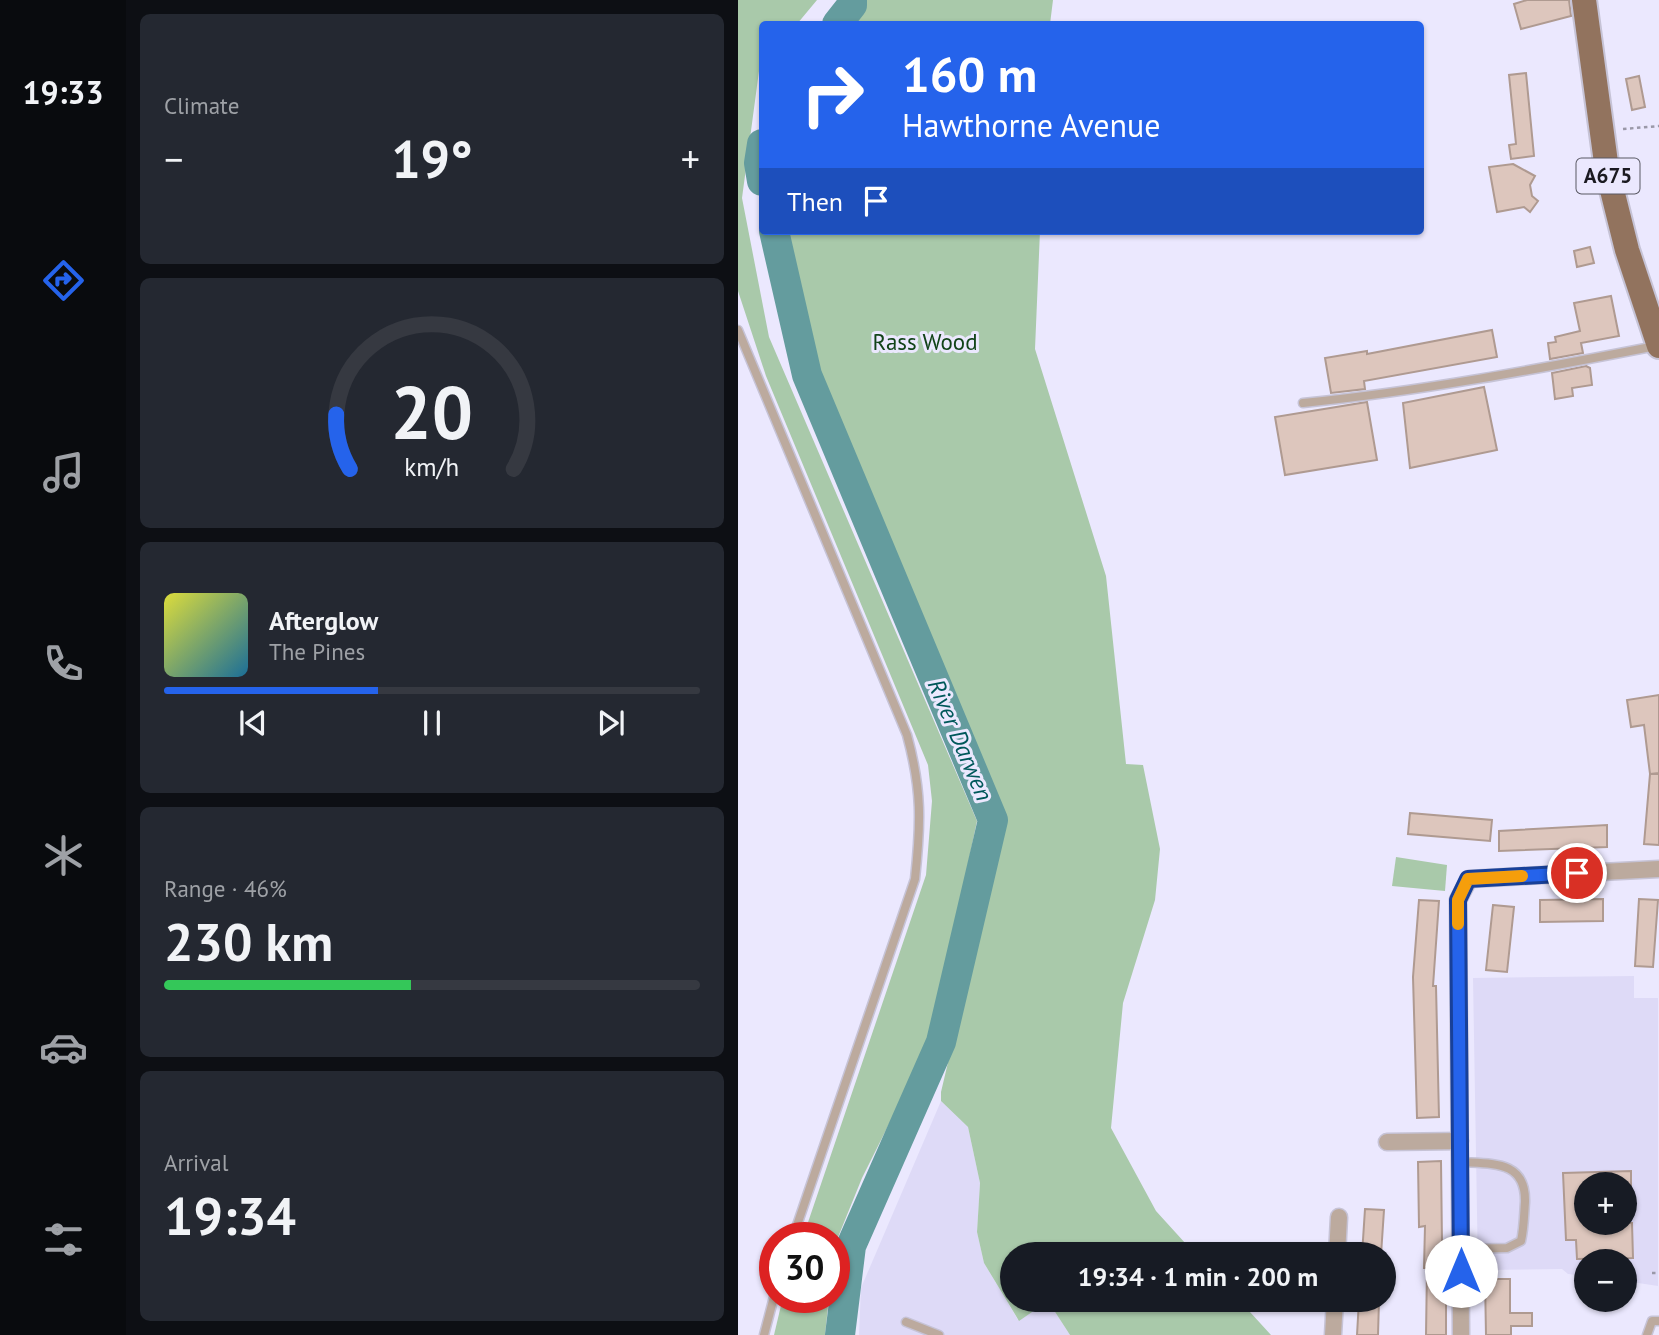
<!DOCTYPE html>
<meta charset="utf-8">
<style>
:root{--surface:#171b24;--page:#242831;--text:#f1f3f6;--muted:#9ea1a6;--line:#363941;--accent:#2563eb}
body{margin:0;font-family:"PT Sans",sans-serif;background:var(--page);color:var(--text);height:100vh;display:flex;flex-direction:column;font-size:26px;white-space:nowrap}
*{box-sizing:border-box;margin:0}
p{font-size:23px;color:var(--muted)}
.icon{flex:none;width:38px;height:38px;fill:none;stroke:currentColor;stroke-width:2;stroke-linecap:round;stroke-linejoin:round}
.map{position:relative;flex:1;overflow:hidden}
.drawer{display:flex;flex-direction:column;gap:14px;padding:14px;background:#0d0f14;width:612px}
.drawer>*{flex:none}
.hud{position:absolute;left:21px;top:21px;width:665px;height:214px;border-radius:7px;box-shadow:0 2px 5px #0004;background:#2563eb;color:#fff;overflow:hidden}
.fabs{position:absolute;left:836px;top:1172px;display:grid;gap:14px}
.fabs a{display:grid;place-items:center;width:63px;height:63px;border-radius:50%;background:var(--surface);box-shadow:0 2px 5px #0004;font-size:35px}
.speed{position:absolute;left:21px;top:1222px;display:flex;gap:14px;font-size:35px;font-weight:700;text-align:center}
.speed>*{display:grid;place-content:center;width:91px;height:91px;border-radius:50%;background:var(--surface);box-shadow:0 2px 5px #0004;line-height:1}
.speed .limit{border:10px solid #d22;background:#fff;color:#111}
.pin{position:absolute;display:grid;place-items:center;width:60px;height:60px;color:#fff;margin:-30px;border:4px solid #fff;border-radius:50%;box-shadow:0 2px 7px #0007}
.me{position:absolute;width:77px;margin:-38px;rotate:0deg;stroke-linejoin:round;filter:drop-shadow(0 0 5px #0008)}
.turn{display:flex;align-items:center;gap:24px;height:147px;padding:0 28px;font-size:32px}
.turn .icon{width:91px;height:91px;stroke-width:2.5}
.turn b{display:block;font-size:49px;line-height:60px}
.then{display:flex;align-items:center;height:66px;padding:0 28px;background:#0003;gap:14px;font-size:26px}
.big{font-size:52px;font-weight:700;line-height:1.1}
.drawer .widget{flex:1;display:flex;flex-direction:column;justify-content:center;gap:10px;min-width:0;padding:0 24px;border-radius:10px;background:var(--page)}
.drawer .dial{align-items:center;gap:0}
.dial svg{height:182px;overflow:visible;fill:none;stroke:var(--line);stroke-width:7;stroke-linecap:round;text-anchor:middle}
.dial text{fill:var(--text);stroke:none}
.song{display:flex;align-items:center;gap:21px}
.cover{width:84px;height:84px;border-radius:10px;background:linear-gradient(135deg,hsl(60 70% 55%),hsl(200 70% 35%))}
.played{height:7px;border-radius:4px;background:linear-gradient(90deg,var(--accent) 40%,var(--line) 40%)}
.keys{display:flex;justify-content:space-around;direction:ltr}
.heat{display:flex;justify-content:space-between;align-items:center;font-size:38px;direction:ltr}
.charge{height:10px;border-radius:5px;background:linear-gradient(90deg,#34c759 46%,var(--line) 0)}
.trip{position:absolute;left:262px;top:1242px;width:396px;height:70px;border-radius:35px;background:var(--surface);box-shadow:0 2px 5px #0004;font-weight:700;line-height:70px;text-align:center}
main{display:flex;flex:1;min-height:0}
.tab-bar{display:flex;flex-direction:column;width:126px;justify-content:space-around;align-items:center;background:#090b0e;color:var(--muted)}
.tab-bar .icon{width:49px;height:49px}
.tab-bar .active{color:var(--accent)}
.tab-bar b{font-size:32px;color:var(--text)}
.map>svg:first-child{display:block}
.built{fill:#dedaf7;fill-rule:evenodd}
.green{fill:#a9c9aa}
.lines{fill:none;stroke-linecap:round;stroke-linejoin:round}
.river{stroke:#649c9e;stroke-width:30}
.building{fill:#ddc6bd;stroke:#af9a91;stroke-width:2}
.service-casing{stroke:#c6c3d6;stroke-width:11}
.minor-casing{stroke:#c6c3d6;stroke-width:19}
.primary-casing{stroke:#c6c3d6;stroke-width:28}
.path{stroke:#9a98a8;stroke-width:2.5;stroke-dasharray:3.5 3.5;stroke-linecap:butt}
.service{stroke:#bcaa9e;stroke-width:8}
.minor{stroke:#bcaa9e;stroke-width:16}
.primary{stroke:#92735e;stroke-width:24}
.route-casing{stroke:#184099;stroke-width:18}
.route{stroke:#2563eb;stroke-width:12}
.slow{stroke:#f59e0b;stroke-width:12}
.labels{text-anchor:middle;stroke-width:6;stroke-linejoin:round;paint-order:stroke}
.shield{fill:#ebe8fe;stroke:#595863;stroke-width:2}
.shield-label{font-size:21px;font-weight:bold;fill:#1b1a21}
.park-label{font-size:23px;fill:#114318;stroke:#ebe8fe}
.water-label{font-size:24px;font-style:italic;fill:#00585a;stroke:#ebe8fe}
</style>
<main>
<nav class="tab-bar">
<b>19:33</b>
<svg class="icon active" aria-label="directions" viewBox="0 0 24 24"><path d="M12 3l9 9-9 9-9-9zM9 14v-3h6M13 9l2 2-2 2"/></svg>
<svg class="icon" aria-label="music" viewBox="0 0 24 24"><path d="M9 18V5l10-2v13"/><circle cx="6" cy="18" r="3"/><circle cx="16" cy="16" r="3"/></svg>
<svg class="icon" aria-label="phone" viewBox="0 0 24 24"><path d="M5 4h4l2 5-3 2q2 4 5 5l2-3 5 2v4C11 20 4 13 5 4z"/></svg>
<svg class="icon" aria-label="climate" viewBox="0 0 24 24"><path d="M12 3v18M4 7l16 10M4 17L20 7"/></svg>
<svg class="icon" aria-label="car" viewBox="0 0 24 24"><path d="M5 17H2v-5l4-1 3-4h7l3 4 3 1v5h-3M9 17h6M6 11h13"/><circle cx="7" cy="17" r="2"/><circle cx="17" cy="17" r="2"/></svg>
<svg class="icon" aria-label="filters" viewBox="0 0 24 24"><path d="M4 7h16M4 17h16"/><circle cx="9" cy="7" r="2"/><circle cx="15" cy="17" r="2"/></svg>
</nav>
<section class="drawer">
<div class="widget"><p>Climate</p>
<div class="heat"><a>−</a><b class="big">19°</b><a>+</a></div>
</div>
<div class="widget dial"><svg viewBox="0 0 100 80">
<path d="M14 69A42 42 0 1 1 86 69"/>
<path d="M14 69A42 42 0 0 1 8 45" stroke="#2563eb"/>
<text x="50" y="56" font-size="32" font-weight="700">20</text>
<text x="50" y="72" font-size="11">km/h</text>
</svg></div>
<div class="widget">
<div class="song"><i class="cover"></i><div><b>Afterglow</b><p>The Pines</p></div></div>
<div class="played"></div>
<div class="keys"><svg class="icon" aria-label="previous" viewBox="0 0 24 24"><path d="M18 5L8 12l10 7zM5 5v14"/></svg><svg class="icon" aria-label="pause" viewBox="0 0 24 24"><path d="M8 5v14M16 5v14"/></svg><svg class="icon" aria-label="next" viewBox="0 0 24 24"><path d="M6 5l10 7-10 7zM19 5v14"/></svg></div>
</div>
<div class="widget"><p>Range · 46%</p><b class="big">230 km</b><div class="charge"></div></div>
<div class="widget"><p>Arrival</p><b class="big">19:34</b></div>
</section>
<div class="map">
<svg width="921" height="1335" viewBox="0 0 921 1335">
<rect width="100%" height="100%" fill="#ebe8fe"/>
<g class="built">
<path d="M896,976V998H920V1286L887,1281V1262H849V1276L830,1274L824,1269L740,1270L735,978ZM849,1185H887V1223H849Z"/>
<path d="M203,1101L230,1127L242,1183L239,1232L246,1263L280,1320L310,1301L332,1335H121L123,1288Z"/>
</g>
<g class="green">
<path d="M0,0H79L59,24H24V67L21,71L4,198L31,337L239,821L193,1040L124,1178L96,1247V1237H65L188,875L194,801L190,765L28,376L0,291Z"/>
<path d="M118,0H315L312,24H104L117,7Z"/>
<path d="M46,231H302L297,349L368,576L388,764L405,765L422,849L417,900L385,1003L373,1128L418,1211L458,1255H275V1300H501L533,1335H332L310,1301L281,1321L246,1263L239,1232L242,1183L230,1127L203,1101V1092L268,818L80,371Z"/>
<path d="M658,857L709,865L707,891L654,886Z"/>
<path d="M45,1297H91L87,1335H36Z"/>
</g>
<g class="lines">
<g class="river">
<path d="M99,24L114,5V0"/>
<path d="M24,144L21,163L24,181"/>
<path d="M36,231L69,375L255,820L203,1042L113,1246L102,1335"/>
</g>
</g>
<g class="building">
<path d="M789,0H831L833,16L783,29L776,4Z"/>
<path d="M788,73L796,156L773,159L771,145L778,144L771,75Z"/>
<path d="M901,76L907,107L894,110L888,79Z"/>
<path d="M775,164L797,176L792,185L794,196L800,201L792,212L786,207L759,212L751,167Z"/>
<path d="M852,247L856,263L839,267L836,251Z"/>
<path d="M873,296L881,336L843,343L845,353L812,359L810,343L818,342L817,337L842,331L836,303Z"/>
<path d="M754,330L759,357L626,381L627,389L593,393L587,358L629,351V354Z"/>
<path d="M848,366L852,368L854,385L834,388L835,396L817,399L814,373Z"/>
<path d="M746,387L759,450L672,468L665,403Z"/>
<path d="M629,402L639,460L547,475L537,417Z"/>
<path d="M921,695V773L912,774H921V845L906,844L912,774L906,725L893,727L889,700Z"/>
<path d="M672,813L754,820L752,841L670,834Z"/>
<path d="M869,825V847L761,851V831Z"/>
<path d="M865,899V921L802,922V900Z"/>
<path d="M901,899L920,900L915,967L897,966Z"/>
<path d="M681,900L701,901L695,986H698L701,1117L679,1118L675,977Z"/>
<path d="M755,905L776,907L769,972L748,970Z"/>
<path d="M703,1161L704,1243L708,1244V1335H688L689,1268H686L687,1226L681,1227L680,1162Z"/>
<path d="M893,1171V1185H849V1223H894L895,1258L839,1259L838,1240H828L825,1173Z"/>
<path d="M627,1209L646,1210L643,1255H624Z"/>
<path d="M747,1279H772V1313H794V1326H773V1335H748Z"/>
<path d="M621,1300H641L640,1335H619Z"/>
</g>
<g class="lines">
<g class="service-casing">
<g id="service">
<path d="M0,330L169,735C184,790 183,823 177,879L55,1237"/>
<path d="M565,403C684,391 800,369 918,346"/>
<path d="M722,1162C754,1164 788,1160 787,1202C786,1215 786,1228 783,1241L769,1248L722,1249"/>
<path d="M168,1322L201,1335"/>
<path d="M26,1335L37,1293"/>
<path d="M909,1335L914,1321H921"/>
</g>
</g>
<g class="minor-casing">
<g id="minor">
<path d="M649,1142L722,1141"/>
<path d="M599,1255L601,1217"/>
<path d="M595,1335L597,1300"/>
<path d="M723,1335L720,900L731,879L921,869"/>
</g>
</g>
<g class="primary-casing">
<path id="primary" d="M846,0L869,170L889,250L921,346"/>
</g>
<g class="path">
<path d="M885,129L921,126"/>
<path d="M914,1273H921"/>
</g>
<use href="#service" class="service"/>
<use href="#minor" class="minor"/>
<use href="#primary" class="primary"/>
</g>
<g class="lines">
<g class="route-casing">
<path id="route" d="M723,1271L720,900L730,879L839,873"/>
</g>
<use href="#route" class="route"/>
<path class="slow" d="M720,924V900L730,879L784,876"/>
</g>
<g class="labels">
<rect class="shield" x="838.5" y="158.5" width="63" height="35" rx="5"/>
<g class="shield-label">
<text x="870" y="183">A675</text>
</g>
<g class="park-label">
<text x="187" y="350">Rass Wood</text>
</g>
<g class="water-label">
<text transform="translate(222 740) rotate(67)" y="8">River Darwen</text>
</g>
</g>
</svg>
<div class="fabs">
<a>+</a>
<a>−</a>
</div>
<div class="speed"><div class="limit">30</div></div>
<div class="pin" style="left:839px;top:873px;background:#d93025"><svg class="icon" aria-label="arrive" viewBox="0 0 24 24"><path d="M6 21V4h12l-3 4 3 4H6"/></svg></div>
<svg class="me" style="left:723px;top:1271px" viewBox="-20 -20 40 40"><circle r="19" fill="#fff"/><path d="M0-13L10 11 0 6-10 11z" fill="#2563eb"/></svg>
<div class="trip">19:34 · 1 min · 200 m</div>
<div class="hud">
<div class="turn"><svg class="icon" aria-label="right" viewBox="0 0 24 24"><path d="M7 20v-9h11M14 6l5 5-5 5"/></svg><div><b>160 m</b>Hawthorne Avenue</div></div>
<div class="then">Then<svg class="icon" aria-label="arrive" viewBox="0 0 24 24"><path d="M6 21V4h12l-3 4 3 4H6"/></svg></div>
</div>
</div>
</main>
